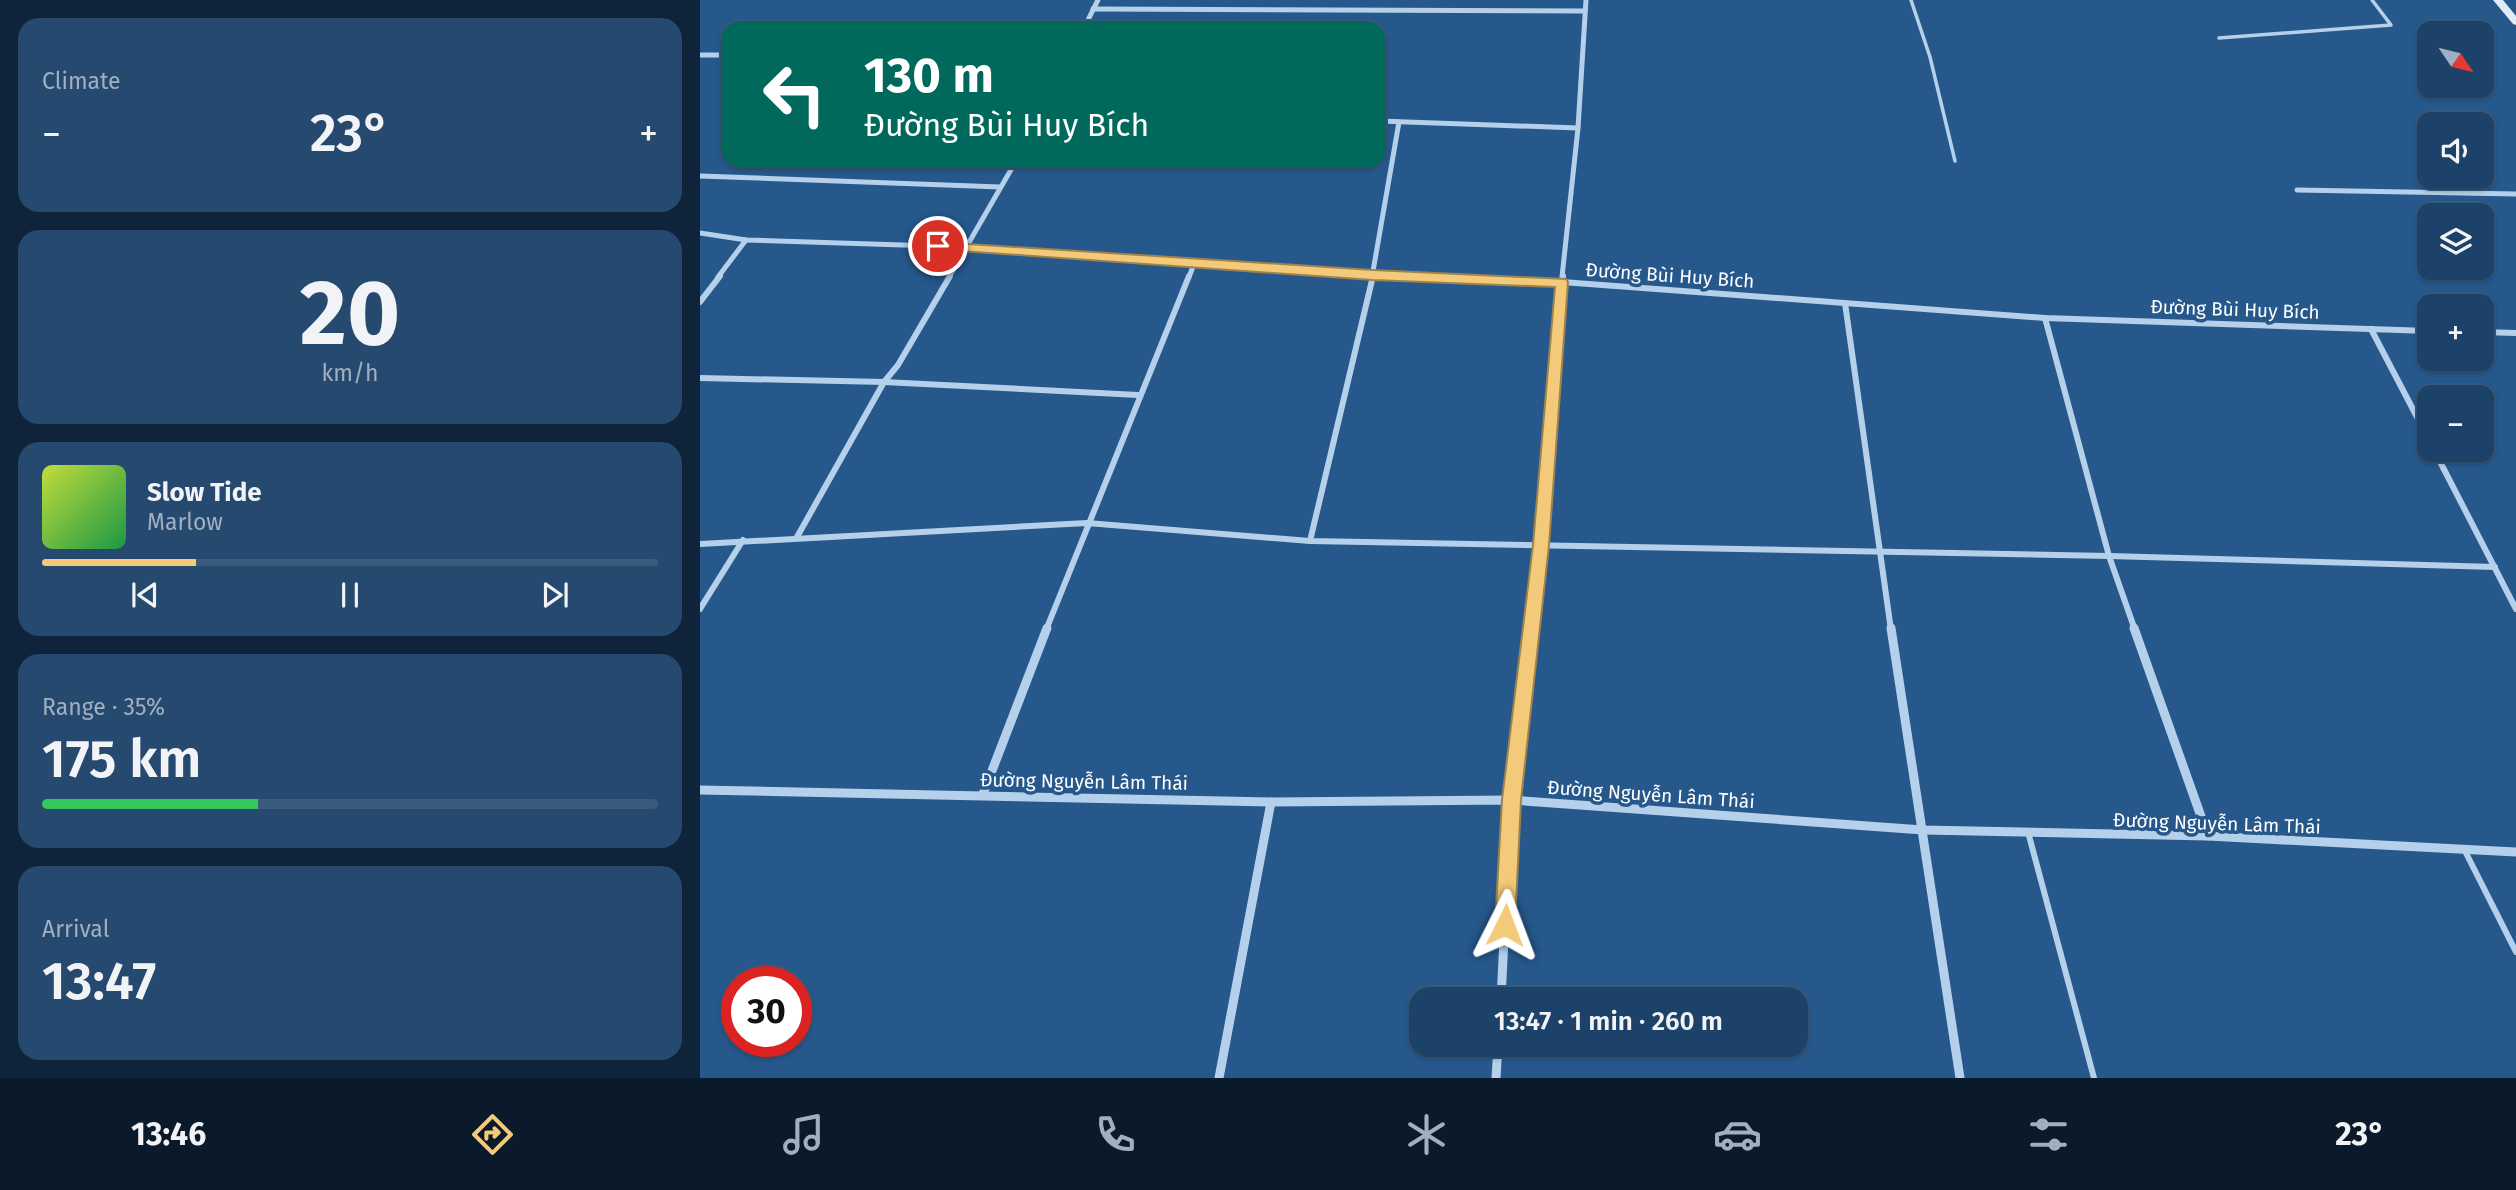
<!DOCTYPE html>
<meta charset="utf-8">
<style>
:root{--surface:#1c4269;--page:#25496f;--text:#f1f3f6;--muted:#a0b0c0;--line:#3a5b7d;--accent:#f3ca7a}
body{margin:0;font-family:"Fira Sans",sans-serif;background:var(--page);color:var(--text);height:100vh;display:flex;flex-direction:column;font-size:26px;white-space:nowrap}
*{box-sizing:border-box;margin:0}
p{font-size:23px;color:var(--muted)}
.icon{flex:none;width:38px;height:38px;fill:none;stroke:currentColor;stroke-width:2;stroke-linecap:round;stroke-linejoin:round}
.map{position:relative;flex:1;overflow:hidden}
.drawer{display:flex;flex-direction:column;gap:18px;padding:18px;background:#0f243a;width:700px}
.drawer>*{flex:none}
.banner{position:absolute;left:21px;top:21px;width:665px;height:147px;border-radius:21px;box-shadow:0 2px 5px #0004,0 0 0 2px var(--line);background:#00695c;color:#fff;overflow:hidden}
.needle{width:46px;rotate:125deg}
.tools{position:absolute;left:1717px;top:21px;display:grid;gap:14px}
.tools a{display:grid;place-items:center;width:77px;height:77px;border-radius:14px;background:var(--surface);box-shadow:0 2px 5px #0004,0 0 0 2px var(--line);font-size:35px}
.speed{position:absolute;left:21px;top:966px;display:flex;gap:14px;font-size:35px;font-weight:700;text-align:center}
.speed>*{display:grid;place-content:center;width:91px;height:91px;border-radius:50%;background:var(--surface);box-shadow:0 2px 5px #0004,0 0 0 2px var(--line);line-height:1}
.speed .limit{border:10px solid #d22;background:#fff;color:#111}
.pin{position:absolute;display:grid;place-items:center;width:60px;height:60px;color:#fff;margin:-30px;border:4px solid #fff;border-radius:50%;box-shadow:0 2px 7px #0007}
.me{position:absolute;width:77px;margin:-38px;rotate:3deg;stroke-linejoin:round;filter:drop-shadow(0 0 5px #0008)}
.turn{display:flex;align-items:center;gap:24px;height:147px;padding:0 28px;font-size:32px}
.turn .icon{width:91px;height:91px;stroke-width:2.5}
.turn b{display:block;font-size:49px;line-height:60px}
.big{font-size:52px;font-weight:600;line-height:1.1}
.drawer .widget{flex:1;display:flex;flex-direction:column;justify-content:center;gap:10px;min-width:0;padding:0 24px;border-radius:21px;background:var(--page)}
.drawer .dial{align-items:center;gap:0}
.dial b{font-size:91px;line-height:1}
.song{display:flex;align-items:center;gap:21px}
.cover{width:84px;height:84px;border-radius:10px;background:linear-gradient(135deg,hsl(70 70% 55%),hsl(140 70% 35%))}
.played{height:7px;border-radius:4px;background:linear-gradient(90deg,var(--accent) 25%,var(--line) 25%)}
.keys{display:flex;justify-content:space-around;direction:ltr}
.heat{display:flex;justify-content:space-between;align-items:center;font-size:38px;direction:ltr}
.charge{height:10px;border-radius:5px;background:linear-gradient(90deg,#34c759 35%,var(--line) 0)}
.trip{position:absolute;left:709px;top:987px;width:399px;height:70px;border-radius:21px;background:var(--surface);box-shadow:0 2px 5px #0004,0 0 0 2px var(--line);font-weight:600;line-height:70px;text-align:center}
.menu{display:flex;height:112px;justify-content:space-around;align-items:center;background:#0b1a2a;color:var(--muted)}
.menu .icon{width:49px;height:49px}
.menu .current{color:var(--accent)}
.menu b{font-size:32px;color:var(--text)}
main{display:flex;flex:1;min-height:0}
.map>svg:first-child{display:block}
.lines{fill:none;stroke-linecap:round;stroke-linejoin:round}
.lane-far1{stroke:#b5d0ea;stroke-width:3.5}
.lane{stroke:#b5d0ea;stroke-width:6}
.street-far2{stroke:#b5d0ea;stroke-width:5}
.street-far1{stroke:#b5d0ea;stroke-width:6}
.street{stroke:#b5d0ea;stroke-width:9}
.secondary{fill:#e0ecf8;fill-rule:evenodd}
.route{fill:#f3ca7a;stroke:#9e834f;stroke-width:2}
.labels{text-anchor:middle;stroke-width:7;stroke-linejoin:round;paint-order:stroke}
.street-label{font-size:19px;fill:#fff;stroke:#26588c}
</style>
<main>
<section class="drawer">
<div class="widget"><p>Climate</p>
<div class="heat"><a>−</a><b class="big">23°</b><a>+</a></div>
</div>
<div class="widget dial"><b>20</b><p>km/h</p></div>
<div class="widget">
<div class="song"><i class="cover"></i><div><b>Slow Tide</b><p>Marlow</p></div></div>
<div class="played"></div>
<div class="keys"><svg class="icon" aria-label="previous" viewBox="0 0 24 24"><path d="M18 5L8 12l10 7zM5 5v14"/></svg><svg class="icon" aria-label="pause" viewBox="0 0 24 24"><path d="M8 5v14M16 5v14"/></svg><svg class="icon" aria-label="next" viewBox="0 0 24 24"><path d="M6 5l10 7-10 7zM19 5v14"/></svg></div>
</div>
<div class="widget"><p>Range · 35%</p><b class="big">175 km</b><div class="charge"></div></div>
<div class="widget"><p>Arrival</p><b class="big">13:47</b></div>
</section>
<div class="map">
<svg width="1816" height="1078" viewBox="0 0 1816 1078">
<rect width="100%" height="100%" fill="#26588c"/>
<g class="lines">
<g class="lane-far1">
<path d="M1211,0L1230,57L1255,161"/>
<path d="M1519,38L1691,25L1672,0"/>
</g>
<g class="lane">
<path d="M1328,832L1394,1078"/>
<path d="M1765,851L1816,952"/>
</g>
<g class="street-far2">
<path d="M393,9L885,11"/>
<path d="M384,28L398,0"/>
<path d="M0,55H28"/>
<path d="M679,121L878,128"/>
<path d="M0,176L300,187"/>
<path d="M1597,190L1816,194"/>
<path d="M0,233L46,240L265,247L735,277"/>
<path d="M18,277L46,240"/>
<path d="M249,277L316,161"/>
<path d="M489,277L494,264"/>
<path d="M672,277L699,122"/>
<path d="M862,277L878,128L886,0"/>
</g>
<g class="street-far1">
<path d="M687,276L862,282L1345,318L1729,331"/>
<path d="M0,302L20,276"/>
<path d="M1145,303L1191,630"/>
<path d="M1345,318L1409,556L1435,630"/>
<path d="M1671,329L1729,440"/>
<path d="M1782,332L1816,333"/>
<path d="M0,378L184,382L438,395"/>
<path d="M1734,450L1816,609"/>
<path d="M97,537L184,382L198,365L250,276"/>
<path d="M610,541L673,276"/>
<path d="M0,544L387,523L610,541L1409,556L1795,567"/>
<path d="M0,609L43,540"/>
<path d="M346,630L489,276"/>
<path d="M831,630L841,545L863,276"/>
</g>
<g class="street">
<path d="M1191,628L1260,1078"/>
<path d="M1434,628L1508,836"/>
<path d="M0,790L571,802L811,800L1223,830L1508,836L1816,852"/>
<path d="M283,794L347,628"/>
<path d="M801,999L811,800L831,628"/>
<path d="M519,1078L571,802"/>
<path d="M796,1078L798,1045"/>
</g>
<path class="secondary" d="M1793,0H1803L1816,16V25L1813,24Z"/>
</g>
<path class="route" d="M238,242L673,270L866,279L868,282L849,545L821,800L815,925L812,932L805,935L798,932L795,925L802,800L833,545L855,287L673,280L233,249L232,246Z"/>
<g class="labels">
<g class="street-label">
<text transform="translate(970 275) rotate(4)" y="7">Đường Bùi Huy Bích</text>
<text transform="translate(1535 309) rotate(2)" y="7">Đường Bùi Huy Bích</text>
<text transform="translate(384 781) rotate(1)" y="7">Đường Nguyễn Lâm Thái</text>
<text transform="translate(951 794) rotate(4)" y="7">Đường Nguyễn Lâm Thái</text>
<text transform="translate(1517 823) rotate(2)" y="7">Đường Nguyễn Lâm Thái</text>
</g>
</g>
</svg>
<div class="tools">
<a><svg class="needle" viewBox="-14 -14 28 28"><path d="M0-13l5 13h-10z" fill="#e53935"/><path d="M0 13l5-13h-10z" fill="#a0b0c0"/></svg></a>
<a><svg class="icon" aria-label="sound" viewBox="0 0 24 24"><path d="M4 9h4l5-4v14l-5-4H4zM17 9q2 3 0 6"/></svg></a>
<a><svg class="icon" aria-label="layers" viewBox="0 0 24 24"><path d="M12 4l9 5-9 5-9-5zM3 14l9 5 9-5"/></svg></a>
<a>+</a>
<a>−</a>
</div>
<div class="speed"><div class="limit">30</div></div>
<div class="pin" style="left:238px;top:246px;background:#d93025"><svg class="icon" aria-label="arrive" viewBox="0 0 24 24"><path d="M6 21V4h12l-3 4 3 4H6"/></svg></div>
<svg class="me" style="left:805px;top:925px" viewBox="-20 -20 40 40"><path d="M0-17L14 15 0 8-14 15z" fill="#f3ca7a" stroke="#fff" stroke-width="4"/></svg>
<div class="trip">13:47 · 1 min · 260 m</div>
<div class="banner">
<div class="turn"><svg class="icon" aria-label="left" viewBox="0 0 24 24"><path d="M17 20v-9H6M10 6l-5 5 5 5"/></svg><div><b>130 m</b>Đường Bùi Huy Bích</div></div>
</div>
</div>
</main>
<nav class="menu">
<b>13:46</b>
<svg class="icon current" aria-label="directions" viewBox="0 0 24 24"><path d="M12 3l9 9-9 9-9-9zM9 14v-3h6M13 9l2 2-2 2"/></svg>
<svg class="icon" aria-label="music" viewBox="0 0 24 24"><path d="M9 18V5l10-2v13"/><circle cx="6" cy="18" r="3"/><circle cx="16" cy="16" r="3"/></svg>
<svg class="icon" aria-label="phone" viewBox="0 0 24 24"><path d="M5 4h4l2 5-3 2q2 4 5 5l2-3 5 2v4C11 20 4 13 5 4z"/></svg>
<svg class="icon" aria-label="climate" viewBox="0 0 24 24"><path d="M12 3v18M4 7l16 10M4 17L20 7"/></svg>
<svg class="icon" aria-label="car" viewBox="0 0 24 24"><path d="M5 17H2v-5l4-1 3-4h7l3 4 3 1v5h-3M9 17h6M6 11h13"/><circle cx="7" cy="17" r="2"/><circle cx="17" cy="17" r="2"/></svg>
<svg class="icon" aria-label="filters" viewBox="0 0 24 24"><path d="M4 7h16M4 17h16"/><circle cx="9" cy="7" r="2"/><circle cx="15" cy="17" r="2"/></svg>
<b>23°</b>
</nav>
